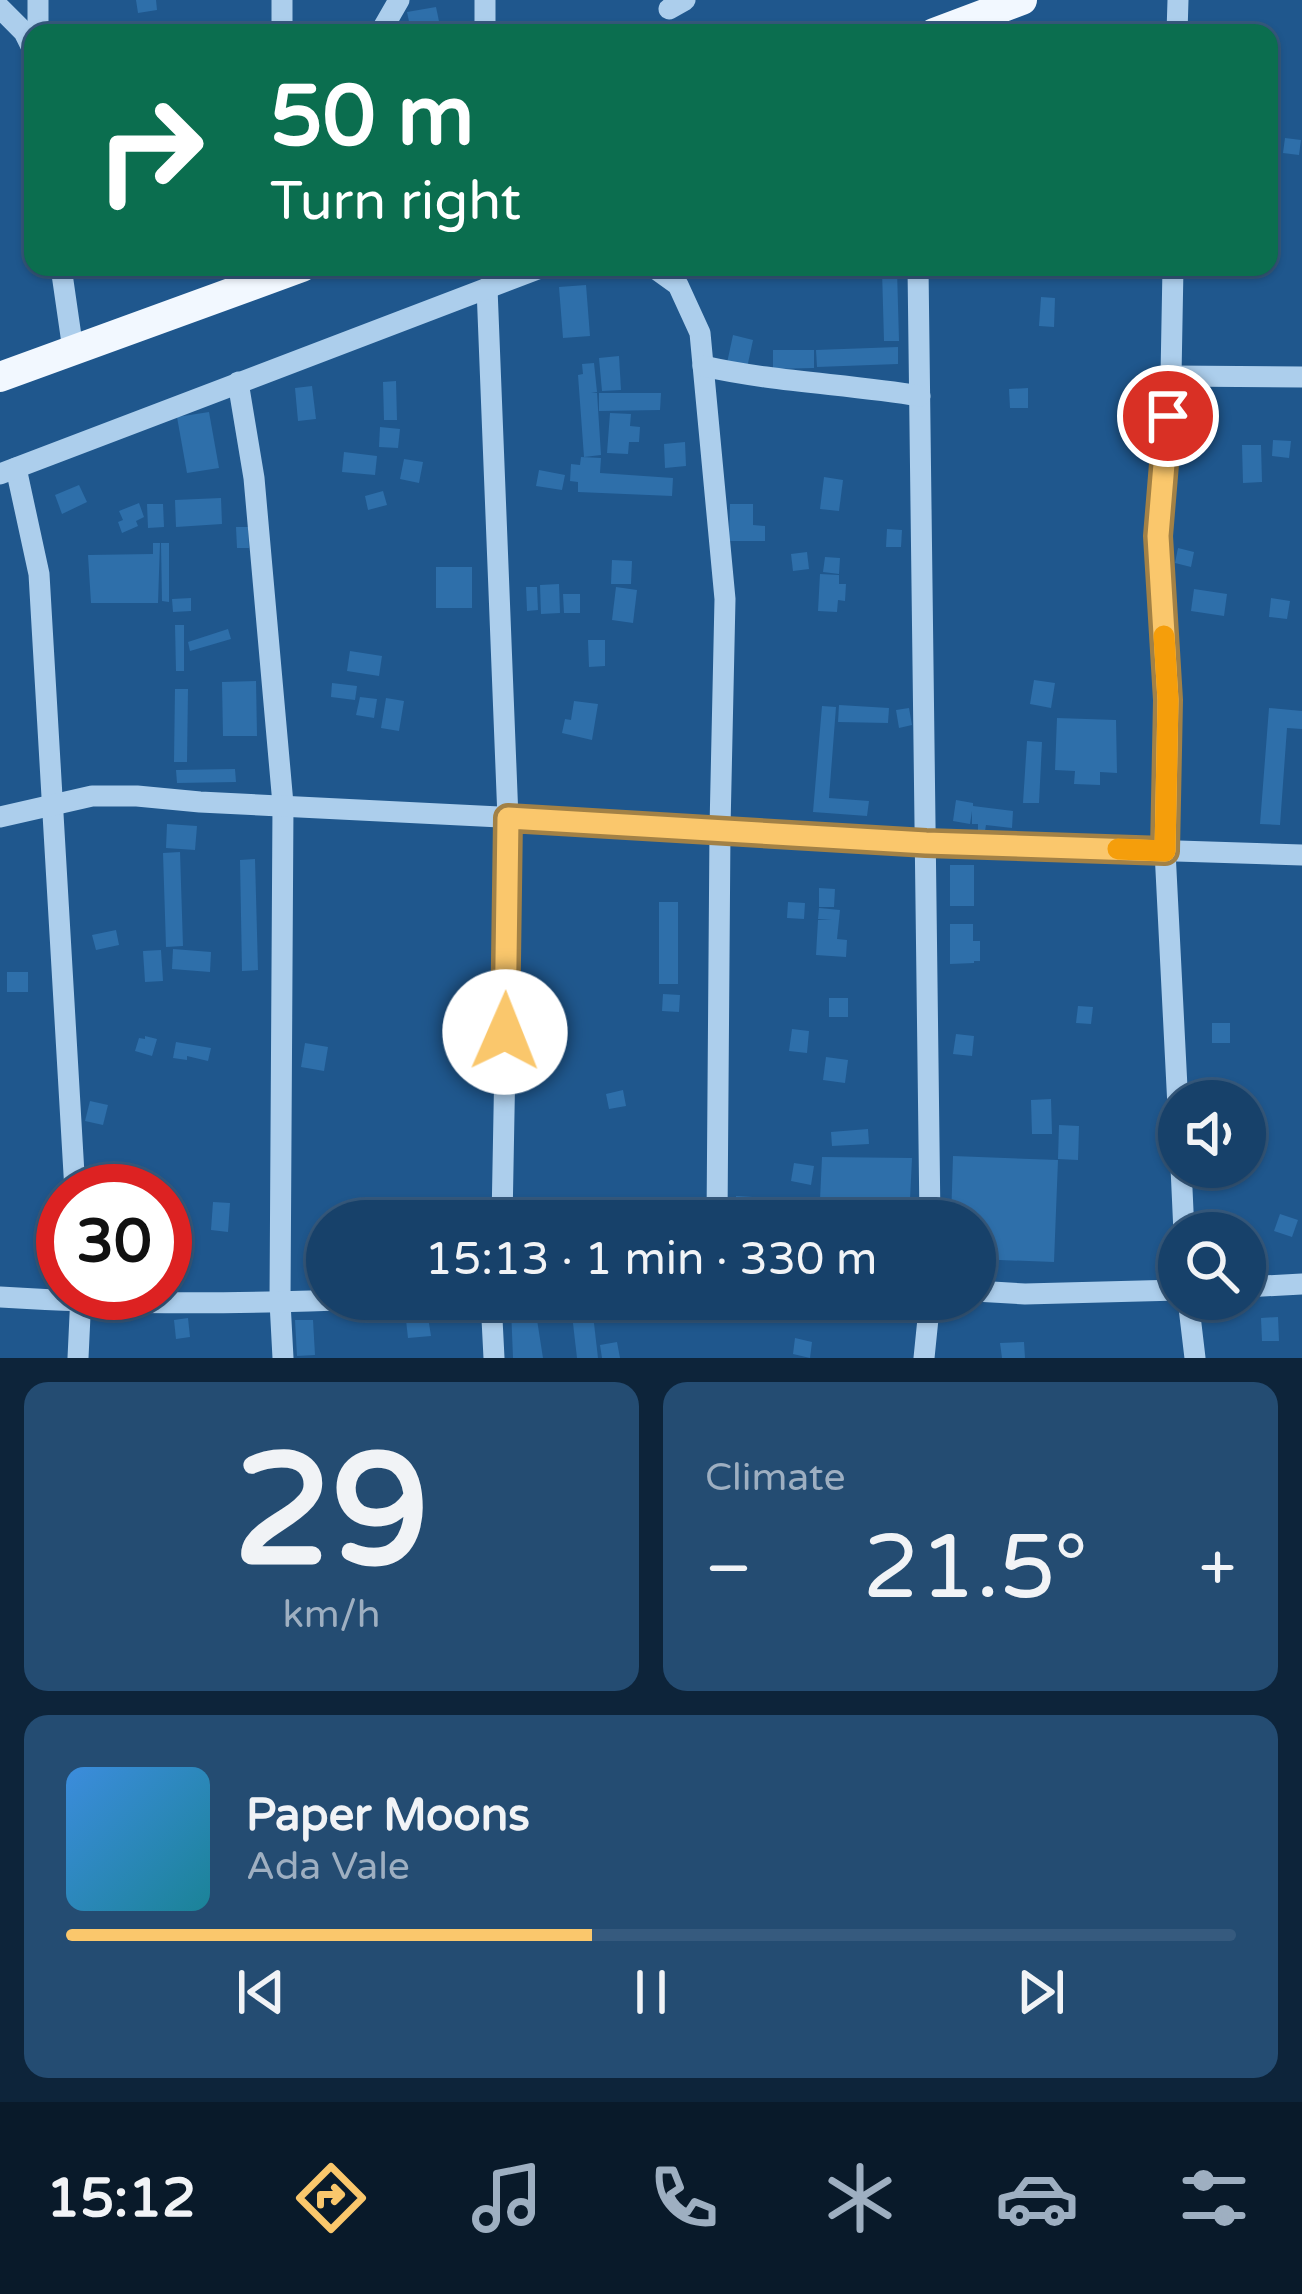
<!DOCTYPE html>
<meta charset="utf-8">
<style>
:root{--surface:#17416a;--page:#244c72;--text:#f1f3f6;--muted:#9eafc1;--line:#365a7e;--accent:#fac76c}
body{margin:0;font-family:"Varela Round",sans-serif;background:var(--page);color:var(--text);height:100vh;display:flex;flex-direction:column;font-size:45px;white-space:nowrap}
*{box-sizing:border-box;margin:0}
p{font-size:39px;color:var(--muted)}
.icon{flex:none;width:66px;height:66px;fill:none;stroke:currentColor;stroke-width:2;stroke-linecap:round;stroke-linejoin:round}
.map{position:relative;height:1358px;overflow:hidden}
.panel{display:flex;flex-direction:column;gap:24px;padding:24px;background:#0d243a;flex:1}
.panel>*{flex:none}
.hud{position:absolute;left:24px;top:24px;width:1254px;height:252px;border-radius:24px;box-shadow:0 3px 9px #0004,0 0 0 3px var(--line);background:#0b6e4f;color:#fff;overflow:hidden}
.tools{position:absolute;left:1158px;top:1080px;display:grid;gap:24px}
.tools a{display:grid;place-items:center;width:108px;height:108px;border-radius:50%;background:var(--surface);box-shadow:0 3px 9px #0004,0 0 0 3px var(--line);font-size:60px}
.speed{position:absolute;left:36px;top:1164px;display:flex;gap:24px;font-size:60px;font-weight:700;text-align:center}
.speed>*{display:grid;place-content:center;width:156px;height:156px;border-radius:50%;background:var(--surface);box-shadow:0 3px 9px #0004,0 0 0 3px var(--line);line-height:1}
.speed .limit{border:18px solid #d22;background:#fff;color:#111}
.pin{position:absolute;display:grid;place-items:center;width:102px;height:102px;color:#fff;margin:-51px;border:6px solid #fff;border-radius:50%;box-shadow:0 3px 12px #0007}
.me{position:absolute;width:132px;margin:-66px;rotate:1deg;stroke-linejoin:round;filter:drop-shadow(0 0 9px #0008)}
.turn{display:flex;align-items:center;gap:42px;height:252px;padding:0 48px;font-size:54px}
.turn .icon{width:156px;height:156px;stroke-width:2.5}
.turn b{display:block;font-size:84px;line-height:102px}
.big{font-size:90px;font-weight:600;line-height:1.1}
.panel .widget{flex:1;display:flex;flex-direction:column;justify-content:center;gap:18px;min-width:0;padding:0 42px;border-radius:24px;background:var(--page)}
.panel .dial{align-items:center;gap:0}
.dial b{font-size:156px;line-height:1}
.song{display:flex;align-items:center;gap:36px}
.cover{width:144px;height:144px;border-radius:18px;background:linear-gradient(135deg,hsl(210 70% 55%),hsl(190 70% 35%))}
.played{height:12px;border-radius:6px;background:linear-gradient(90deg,var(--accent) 45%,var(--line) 45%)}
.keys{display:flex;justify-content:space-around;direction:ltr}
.heat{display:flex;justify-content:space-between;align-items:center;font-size:66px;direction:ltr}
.panel .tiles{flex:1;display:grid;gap:24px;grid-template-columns:1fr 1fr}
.widget:last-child{grid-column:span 2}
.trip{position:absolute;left:306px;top:1200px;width:690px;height:120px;border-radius:60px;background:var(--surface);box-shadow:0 3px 9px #0004,0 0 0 3px var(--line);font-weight:600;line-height:120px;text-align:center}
.menu{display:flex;height:192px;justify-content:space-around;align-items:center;background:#091a2a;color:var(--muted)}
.menu .icon{width:84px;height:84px}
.menu .selected{color:var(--accent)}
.menu b{font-size:54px;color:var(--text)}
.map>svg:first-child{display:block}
.building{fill:#2e6faa}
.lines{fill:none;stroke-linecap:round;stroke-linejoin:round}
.minor{stroke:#acceec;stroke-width:21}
.major{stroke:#f2f8ff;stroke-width:30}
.route-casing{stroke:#a28146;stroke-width:30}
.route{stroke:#fac76c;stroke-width:21}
.slow{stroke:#f59e0b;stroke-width:21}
</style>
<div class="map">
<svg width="1302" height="1358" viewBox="0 0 1302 1358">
<rect width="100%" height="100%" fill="#1f578d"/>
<g class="building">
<path d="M136,0H156L157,10L138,13Z"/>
<path d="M436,7L440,26L411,31L407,12Z"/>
<path d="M1285,138L1301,140L1299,155L1283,153Z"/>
<path d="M882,270H897L899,341H884Z"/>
<path d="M586,285L590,336L563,338L559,287Z"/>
<path d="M1041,297L1055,298L1054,327L1039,326Z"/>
<path d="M733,335L753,340L747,368L727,363Z"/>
<path d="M898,347V364L817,367L816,350Z"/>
<path d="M773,350H814V368L773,369Z"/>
<path d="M619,356L621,390L602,391L599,358Z"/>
<path d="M594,363L597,392L591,393H597L601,455L584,457L578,375L583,374L582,364Z"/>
<path d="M396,381L397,420H384L383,382Z"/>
<path d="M312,386L316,419L298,421L295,388Z"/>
<path d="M1028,388V408H1010L1009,389Z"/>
<path d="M599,393H661L660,410L599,411Z"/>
<path d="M209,412L219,468L187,473L177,417Z"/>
<path d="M610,413L631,414L630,426L640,427L639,442H629L628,454L607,453Z"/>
<path d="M380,427L400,429L398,448L379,447Z"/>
<path d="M1273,440L1291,441L1289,458L1272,456Z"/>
<path d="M685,442L686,466L665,468L664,444Z"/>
<path d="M1242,445H1261L1262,482L1243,483Z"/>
<path d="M344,452L377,456L375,475L342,472Z"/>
<path d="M581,457L601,458L600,473L673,478L672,496L578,492V482L570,481L571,464L580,465Z"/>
<path d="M404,459L423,462L419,483L400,479Z"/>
<path d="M539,470L565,475L562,490L536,486Z"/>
<path d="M824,477L843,480L839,511L820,509Z"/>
<path d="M79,485L87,502L62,514L55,495Z"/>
<path d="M383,491L387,505L368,510L365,496Z"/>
<path d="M221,498L222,524L176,527L175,500Z"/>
<path d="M139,503L144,517L136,521L138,526L122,533L118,522L123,520L119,511Z"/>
<path d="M147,504H163L164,527L148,528Z"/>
<path d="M730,504H753V525L765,526V541H729Z"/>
<path d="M236,527H248L249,548H237Z"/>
<path d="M887,529L902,530L901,547H886Z"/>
<path d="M153,543H160L158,603H91L88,555L153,554Z"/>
<path d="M161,543H169V602L162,601Z"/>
<path d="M1178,548L1194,552L1191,567L1175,563Z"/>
<path d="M807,552L809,569L793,571L791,554Z"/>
<path d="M825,557L840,558L839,574L823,572Z"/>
<path d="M612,560L632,561L631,584H611Z"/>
<rect x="436" y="567" width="36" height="41"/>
<path d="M820,574L839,575V584H846L845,601L838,600L837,612L818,611Z"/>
<path d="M559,584L560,613L541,614L540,585Z"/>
<path d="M526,587H537L538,610L527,611Z"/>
<path d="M616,587L637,590L633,623L612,620Z"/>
<path d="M1194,589L1227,594L1224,616L1191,611Z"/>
<path d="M563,594H580V613H564Z"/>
<path d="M191,598V611L173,612L172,599Z"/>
<path d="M1271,598L1290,601L1287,619L1269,617Z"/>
<path d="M175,625H184V671H176Z"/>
<path d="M228,629L231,639L190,651L188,642Z"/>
<path d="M588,640H605V666L589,667Z"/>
<path d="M350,651L382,656L379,676L347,671Z"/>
<path d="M1034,680L1055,683L1051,708L1030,704Z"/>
<path d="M256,681L257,736H223L222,682Z"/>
<path d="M332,683L357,686L355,700L331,697Z"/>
<path d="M175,689H188L187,762H174Z"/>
<path d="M360,697L377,699L374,718L356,715Z"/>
<path d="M386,698L404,701L399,731L381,728Z"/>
<path d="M574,701L598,704L592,740L562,733L565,719L571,720Z"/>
<path d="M839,705L889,708L888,723L838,722Z"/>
<path d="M822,706L836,707L829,798L869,801L867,816L813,812Z"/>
<path d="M909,708L912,725L899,728L896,710Z"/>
<path d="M1269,708L1302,711V729L1287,728L1280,825L1260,824Z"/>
<path d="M1057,718L1116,720L1117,773L1100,772V785L1074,784L1075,771L1055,770Z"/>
<path d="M1027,741L1042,742L1039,803H1023Z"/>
<path d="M235,769L236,782L177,783L176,770Z"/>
<path d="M956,800L973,803V806L1013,811L1012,828L986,825L985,831H978V824H972V811L970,824L953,821Z"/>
<path d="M167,824L197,826L195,850L166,848Z"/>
<path d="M180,852L183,946L166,947L163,853Z"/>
<path d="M255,859L258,970L242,971L240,860Z"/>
<rect x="950" y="865" width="24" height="41"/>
<path d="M819,888L835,889L834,907H819Z"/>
<rect x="659" y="902" width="19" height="82"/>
<path d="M788,902L805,903L804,919L787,918Z"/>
<path d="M819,908L840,910L837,939L847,940L846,957L816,955L818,920H832L818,919Z"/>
<path d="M950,924H973V941H980V961H974V963L950,964Z"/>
<path d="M116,930L119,945L96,950L92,935Z"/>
<path d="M173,949L211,952L210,972L172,969Z"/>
<path d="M161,950L163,981L145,982L143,951Z"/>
<rect x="7" y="972" width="21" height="20"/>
<path d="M663,994L680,995L679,1012L662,1011Z"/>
<rect x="829" y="998" width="19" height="19"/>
<path d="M1078,1006L1093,1007L1091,1024L1076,1023Z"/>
<rect x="1212" y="1023" width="18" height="20"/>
<path d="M792,1029L809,1031L807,1053L789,1051Z"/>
<path d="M956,1034L974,1036L972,1056L953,1054Z"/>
<path d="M145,1036L157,1039L152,1056L135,1051L139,1038L145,1039Z"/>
<path d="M176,1042L211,1048L208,1061L187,1056V1060L173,1058Z"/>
<path d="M305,1043L328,1047L324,1071L301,1067Z"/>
<path d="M826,1057L848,1060L845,1083L823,1080Z"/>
<path d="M623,1090L626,1106L609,1109L606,1094Z"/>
<path d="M1051,1099L1052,1134H1032L1031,1100Z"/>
<path d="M90,1101L108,1105L103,1125L85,1121Z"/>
<path d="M1059,1125L1079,1126L1078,1160L1058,1159Z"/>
<path d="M868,1129L869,1144L832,1146L831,1132Z"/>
<path d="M953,1156L1058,1160L1054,1262L975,1259V1221H951Z"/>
<path d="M822,1157L912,1158L909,1221H819Z"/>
<path d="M794,1163L814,1166L811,1185L791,1181Z"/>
<path d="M736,1196L753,1197L752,1211L736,1210Z"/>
<path d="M213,1202L230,1203L228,1232L211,1230Z"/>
<path d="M1280,1214L1298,1220L1292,1237L1274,1231Z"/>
<path d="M571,1306H592L598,1358H577Z"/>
<path d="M535,1307L543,1358H513L511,1308Z"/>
<path d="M428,1317L431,1336L408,1338L406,1320Z"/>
<path d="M1278,1317L1279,1341H1262L1261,1318Z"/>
<path d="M188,1318L190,1337L176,1339L174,1320Z"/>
<path d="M295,1320H313L315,1355L297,1356Z"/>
<path d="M795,1338L812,1342L810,1358L793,1354Z"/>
<path d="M617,1342L620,1358H602L600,1345Z"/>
<path d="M1024,1342L1025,1358H1002L1000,1343Z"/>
</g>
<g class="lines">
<g class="minor">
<path d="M38,0V33"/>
<path d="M0,8L24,32L33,50"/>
<path d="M669,9L685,0"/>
<path d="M282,33V0"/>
<path d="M380,33L399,0"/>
<path d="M485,33V0"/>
<path d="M1177,33L1178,0"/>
<path d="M61,267L73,350"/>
<path d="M653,267L678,285L700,333L725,599L720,828L717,1221"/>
<path d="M918,267L930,1221"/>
<path d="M1173,267L1171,376L1158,535L1168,700L1165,851L1179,1127"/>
<path d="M487,288L509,844L502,1221"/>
<path d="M703,366C774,382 848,384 920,396"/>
<path d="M1171,376L1302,377"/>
<path d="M238,382L254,478L283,804L280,1302L283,1358"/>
<path d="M16,468L39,574L75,1191"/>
<path d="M0,474L543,267"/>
<path d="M0,817L92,796H137L200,802L720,828L926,843L1302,855"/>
<path d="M1181,1167L1184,1233"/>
<path d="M1245,1287L1302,1284"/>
<path d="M975,1291L1025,1294L1179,1290"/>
<path d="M0,1297C122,1305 245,1304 367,1299"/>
<path d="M491,1299L494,1358"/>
<path d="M1188,1299L1195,1358"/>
<path d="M78,1358L81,1294"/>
<path d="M924,1358L930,1299"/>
</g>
<g class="major">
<path d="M934,33L1022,0"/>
<path d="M0,377L302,267"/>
</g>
</g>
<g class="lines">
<g class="route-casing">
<path id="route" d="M505,1032L508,818L926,843L1165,851L1168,700L1158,536L1168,416"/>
</g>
<use href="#route" class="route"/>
<path class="slow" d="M1118,849L1165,851L1168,700L1164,636"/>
</g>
</svg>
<div class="tools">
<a><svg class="icon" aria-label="sound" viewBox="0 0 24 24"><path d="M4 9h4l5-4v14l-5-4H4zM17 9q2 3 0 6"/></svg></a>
<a><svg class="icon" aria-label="search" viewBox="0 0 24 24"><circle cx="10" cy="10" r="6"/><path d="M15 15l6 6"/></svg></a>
</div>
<div class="speed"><div class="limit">30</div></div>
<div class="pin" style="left:1168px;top:416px;background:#d93025"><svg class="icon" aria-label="arrive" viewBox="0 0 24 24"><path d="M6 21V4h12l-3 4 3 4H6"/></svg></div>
<svg class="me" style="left:505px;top:1032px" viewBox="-20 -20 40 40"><circle r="19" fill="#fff"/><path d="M0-13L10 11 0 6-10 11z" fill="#fac76c"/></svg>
<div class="trip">15:13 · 1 min · 330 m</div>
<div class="hud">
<div class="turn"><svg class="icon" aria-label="right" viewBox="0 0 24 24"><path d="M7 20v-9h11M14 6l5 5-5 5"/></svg><div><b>50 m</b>Turn right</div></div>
</div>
</div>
<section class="panel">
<div class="tiles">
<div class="widget dial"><b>29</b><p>km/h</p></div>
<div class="widget"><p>Climate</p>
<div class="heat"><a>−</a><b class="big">21.5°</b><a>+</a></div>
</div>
<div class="widget">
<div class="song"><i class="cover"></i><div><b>Paper Moons</b><p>Ada Vale</p></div></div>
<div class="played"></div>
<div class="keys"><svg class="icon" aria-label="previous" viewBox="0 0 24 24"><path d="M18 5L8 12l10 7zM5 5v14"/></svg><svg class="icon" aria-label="pause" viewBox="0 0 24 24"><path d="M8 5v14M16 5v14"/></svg><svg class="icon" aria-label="next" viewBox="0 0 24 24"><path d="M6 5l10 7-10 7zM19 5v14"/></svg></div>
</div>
</div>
</section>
<nav class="menu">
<b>15:12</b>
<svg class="icon selected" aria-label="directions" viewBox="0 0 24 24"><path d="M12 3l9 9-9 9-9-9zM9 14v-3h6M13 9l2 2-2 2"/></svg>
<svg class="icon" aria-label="music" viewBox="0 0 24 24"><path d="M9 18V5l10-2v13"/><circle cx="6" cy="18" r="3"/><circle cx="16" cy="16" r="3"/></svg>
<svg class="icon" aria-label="phone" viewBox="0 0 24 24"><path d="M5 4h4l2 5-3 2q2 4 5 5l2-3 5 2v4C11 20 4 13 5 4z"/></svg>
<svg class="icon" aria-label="climate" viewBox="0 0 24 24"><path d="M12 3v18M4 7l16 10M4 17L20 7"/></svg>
<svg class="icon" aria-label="car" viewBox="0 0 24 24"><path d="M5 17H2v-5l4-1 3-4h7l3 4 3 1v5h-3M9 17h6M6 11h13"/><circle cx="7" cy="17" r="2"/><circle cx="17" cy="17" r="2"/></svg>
<svg class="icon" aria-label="filters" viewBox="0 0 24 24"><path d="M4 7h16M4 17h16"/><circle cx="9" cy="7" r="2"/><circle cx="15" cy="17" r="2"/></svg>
</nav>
